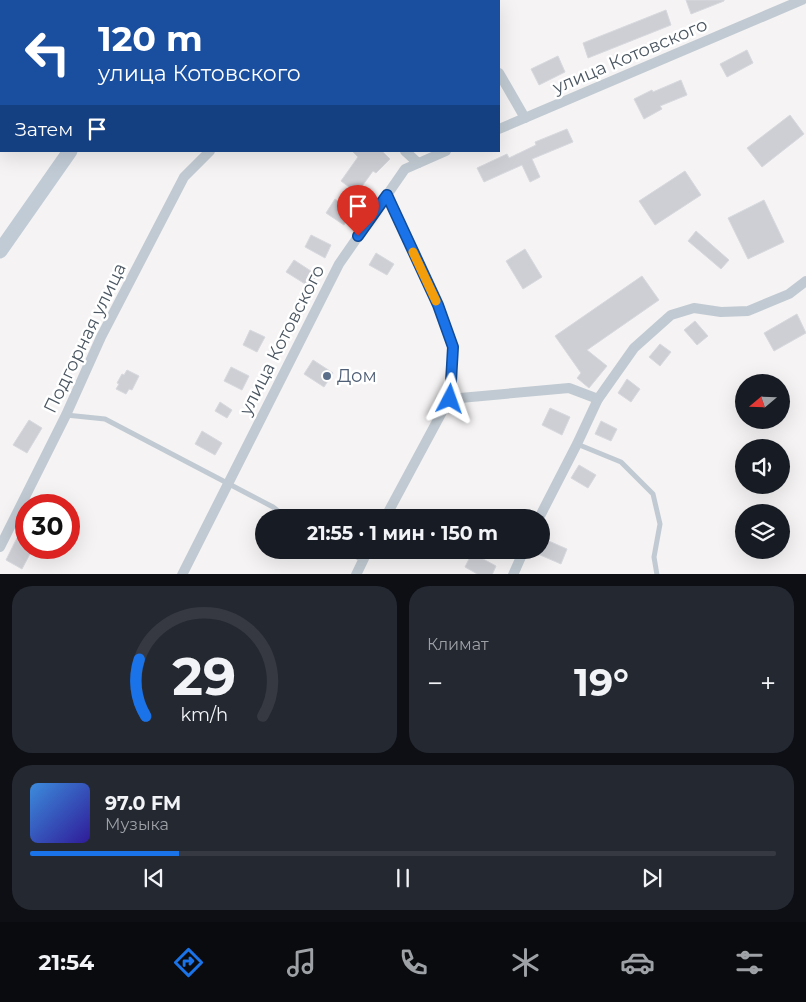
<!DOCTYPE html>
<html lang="ru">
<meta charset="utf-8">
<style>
:root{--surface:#171b24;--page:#242831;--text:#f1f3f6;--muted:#9ea1a6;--line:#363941;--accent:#1a73e8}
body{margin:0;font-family:Montserrat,sans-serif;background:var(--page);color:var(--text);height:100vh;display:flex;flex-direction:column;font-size:19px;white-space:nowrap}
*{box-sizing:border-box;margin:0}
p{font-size:16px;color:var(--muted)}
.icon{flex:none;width:28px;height:28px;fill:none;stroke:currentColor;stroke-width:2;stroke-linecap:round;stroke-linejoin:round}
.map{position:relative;height:574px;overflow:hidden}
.side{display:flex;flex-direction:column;gap:12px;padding:12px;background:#0d0f14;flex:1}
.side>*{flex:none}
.banner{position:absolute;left:0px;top:0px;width:500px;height:152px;box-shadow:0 5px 20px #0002;background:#1a4fa0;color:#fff;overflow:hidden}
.needle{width:32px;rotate:251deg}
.fabs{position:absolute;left:735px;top:374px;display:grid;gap:10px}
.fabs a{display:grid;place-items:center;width:55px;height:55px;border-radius:50%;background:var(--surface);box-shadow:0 5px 20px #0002;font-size:25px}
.speed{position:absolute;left:15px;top:494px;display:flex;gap:10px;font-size:25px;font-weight:700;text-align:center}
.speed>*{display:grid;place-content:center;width:65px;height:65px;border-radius:50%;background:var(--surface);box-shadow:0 5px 20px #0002;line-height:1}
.speed .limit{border:8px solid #d22;background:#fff;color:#111}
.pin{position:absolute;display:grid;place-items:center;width:42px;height:42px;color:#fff;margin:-51px -21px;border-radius:50% 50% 50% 0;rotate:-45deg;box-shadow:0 0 5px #0007}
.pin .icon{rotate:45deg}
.me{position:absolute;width:55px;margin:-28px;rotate:4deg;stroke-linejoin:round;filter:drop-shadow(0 0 4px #0008)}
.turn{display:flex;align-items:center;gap:18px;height:105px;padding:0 15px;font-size:22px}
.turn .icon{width:65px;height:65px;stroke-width:2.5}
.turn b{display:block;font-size:35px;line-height:42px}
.then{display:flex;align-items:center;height:48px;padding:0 15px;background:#0003;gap:10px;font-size:19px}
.big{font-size:38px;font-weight:700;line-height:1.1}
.side .widget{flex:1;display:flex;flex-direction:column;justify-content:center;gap:8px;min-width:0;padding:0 18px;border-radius:20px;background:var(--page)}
.side .dial{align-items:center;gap:0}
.dial svg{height:130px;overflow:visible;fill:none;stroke:var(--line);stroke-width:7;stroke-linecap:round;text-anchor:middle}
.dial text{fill:var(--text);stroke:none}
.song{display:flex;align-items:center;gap:15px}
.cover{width:60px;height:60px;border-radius:8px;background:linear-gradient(135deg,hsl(210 70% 55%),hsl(250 70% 35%))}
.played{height:5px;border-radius:2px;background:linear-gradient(90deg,var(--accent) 20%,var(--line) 20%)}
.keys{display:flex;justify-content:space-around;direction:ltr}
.heat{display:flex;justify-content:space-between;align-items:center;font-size:28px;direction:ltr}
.side .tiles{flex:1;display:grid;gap:12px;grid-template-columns:1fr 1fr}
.widget:last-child{grid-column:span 2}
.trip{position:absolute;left:255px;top:509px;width:295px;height:50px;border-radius:25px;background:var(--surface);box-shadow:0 5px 20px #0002;font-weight:700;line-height:50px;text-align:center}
.tab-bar{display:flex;height:80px;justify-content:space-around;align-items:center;background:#090b0e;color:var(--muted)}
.tab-bar .icon{width:35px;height:35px}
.tab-bar .current{color:var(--accent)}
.tab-bar b{font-size:22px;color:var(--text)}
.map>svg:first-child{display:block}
.building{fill:#cdcfd5;stroke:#d7d9de}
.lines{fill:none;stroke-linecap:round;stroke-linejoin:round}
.lane{stroke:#c1cad2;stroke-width:5}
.street{stroke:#c1cad2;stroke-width:10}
.secondary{stroke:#c1cbd6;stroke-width:15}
.route-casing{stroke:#114b97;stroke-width:12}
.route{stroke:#1a73e8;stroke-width:9}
.slow{stroke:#f59e0b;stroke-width:9}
.service-dot{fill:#5c6f8a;stroke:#fff;stroke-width:2}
.labels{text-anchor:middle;stroke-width:5;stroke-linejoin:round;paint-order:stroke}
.street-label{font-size:18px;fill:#4a5661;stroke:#fff}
.service-label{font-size:18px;fill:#4e5e75;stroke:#fff;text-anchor:start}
</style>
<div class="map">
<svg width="806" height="575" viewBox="0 0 806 575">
<rect width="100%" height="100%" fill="#f5f3f3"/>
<g class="building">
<path d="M686,0H724V1L691,14Z"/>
<path d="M666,10L671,25L588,58L583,43Z"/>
<path d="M747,50L753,63L727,77L720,64Z"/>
<path d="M558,56L565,72L539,85L531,69Z"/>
<path d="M681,80L687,95L660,106L662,109L644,119L634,99L652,90L653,92Z"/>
<path d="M790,115L804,134L762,167L747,148Z"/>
<path d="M567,129L573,142L532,159L540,177L530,182L522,165L484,182L477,168L507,154L509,158L536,145L535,142Z"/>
<path d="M352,151H382L390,159L376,173L373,171L357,193L341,181L358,157Z"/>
<path d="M685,171L701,195L655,225L639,201Z"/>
<path d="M335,199L353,211L344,225L326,213Z"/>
<path d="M764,200L784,242L748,259L728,218Z"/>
<path d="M696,231L729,260L721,269L688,241Z"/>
<path d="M311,235L331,245L325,258L305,247Z"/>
<path d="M525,249L542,277L523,289L506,261Z"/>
<path d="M376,253L394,264L387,275L369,265Z"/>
<path d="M294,260L317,275L310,287L286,272Z"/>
<path d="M642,276L659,300L587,350L607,366L589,388L577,378L581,373L555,336Z"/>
<path d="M797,314L806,333L774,351L764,333Z"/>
<path d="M695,321L708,336L697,345L684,330Z"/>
<path d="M250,330L265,337L257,352L243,345Z"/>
<path d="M660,344L671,352L660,366L649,357Z"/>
<path d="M313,360L333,373L324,387L304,374Z"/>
<path d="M231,367L249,376L242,390L224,381Z"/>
<path d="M127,370L139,376L132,390L129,389L126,394L116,389L119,384L117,383L122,374L124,375Z"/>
<path d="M627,379L640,389L631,402L618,393Z"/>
<path d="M220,402L232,410L227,418L215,411Z"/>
<path d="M550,408L570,417L562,435L542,425Z"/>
<path d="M29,420L42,428L27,453L13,445Z"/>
<path d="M601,421L617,429L611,441L595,434Z"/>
<path d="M202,431L222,443L215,455L195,444Z"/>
<path d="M579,465L596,475L588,488L571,478Z"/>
<path d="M17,538L26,543V548H33L22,569L6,560Z"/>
<path d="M544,539L567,549L561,564L538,554L539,550H541Z"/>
<path d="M472,553L496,566L492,575H479L465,567Z"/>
</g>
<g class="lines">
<g class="lane">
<path d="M66,415L105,419L273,507L287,518"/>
<path d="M577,444L621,462L653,494L660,524L654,557L657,575"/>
<path d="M343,550L363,560"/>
</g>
<g class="street">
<path d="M178,0L180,1"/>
<path d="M352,1L354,0"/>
<path d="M430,1L433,0"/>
<path d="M0,60L1,61"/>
<path d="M499,73L525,118"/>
<path d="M499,129L802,0"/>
<path d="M405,151L418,163"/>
<path d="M449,399L569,388L598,399"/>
<path d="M385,518L449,399L453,347L438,305L387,195"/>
<path d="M539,518L577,444L598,399L634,348L671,315L694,308L721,312L748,311L789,294L806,281"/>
<path d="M0,547L66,415L101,337L184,177L210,151"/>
<path d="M182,575L339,264L405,169L446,151"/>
<path d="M356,575L368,550"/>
<path d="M513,575L524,550"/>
</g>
<g class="secondary">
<path d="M161,1L162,0"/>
<path d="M0,251L70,151"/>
</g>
</g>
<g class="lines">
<g class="route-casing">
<path id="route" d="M358,236L387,195L438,305L453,347L450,399"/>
</g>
<use href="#route" class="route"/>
<path class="slow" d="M413,252L436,301"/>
</g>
<circle class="service-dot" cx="327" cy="376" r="5"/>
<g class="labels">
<g class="street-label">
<text transform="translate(630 56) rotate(-23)" y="6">улица Котовского</text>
<text transform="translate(85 338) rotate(-64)" y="6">Подгорная улица</text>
<text transform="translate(282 340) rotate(-63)" y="6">улица Котовского</text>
</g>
<g class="service-label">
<text x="337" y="382">Дом</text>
</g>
</g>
</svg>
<div class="fabs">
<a><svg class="needle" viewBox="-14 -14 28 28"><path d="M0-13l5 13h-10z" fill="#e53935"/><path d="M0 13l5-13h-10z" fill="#9ea1a6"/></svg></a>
<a><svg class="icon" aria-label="sound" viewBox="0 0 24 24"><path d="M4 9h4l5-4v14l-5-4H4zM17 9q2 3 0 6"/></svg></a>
<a><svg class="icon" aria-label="layers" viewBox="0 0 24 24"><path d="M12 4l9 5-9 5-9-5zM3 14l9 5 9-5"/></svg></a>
</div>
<div class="speed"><div class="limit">30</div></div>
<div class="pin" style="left:358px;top:236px;background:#d93025"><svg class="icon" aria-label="arrive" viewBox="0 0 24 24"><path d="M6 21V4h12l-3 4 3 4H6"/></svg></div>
<svg class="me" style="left:450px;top:399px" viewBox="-20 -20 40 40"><path d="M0-17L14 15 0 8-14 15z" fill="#1a73e8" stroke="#fff" stroke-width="4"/></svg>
<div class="trip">21:55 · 1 мин · 150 m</div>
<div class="banner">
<div class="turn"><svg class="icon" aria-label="left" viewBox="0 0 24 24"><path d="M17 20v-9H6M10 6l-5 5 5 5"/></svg><div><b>120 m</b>улица Котовского</div></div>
<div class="then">Затем<svg class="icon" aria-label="arrive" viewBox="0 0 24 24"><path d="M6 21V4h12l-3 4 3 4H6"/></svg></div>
</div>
</div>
<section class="side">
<div class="tiles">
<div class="widget dial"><svg viewBox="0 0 100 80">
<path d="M14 69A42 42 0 1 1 86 69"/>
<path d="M14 69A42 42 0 0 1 10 34" stroke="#1a73e8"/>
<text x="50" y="56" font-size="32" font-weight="700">29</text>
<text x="50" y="72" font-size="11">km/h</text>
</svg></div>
<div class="widget"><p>Климат</p>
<div class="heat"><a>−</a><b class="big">19°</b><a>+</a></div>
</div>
<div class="widget">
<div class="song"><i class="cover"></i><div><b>97.0 FM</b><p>Музыка</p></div></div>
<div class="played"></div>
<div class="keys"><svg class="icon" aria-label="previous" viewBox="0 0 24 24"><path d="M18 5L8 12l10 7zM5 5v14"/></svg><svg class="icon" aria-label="pause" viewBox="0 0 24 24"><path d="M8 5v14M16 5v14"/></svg><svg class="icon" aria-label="next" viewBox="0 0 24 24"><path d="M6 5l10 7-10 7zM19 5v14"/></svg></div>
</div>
</div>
</section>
<nav class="tab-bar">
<b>21:54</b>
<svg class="icon current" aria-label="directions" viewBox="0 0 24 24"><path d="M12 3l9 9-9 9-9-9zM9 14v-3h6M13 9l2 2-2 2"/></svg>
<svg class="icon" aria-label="music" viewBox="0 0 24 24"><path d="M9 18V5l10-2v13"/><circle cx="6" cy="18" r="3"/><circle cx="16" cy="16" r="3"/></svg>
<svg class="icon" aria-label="phone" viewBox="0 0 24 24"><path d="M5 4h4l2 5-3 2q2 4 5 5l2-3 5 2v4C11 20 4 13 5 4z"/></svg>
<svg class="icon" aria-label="climate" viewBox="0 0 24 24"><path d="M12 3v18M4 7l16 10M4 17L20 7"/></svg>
<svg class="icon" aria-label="car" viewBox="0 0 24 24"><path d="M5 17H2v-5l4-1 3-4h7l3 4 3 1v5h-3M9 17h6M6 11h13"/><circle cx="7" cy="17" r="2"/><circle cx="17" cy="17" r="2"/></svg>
<svg class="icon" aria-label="filters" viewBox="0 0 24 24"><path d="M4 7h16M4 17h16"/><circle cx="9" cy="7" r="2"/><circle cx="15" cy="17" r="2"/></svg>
</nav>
